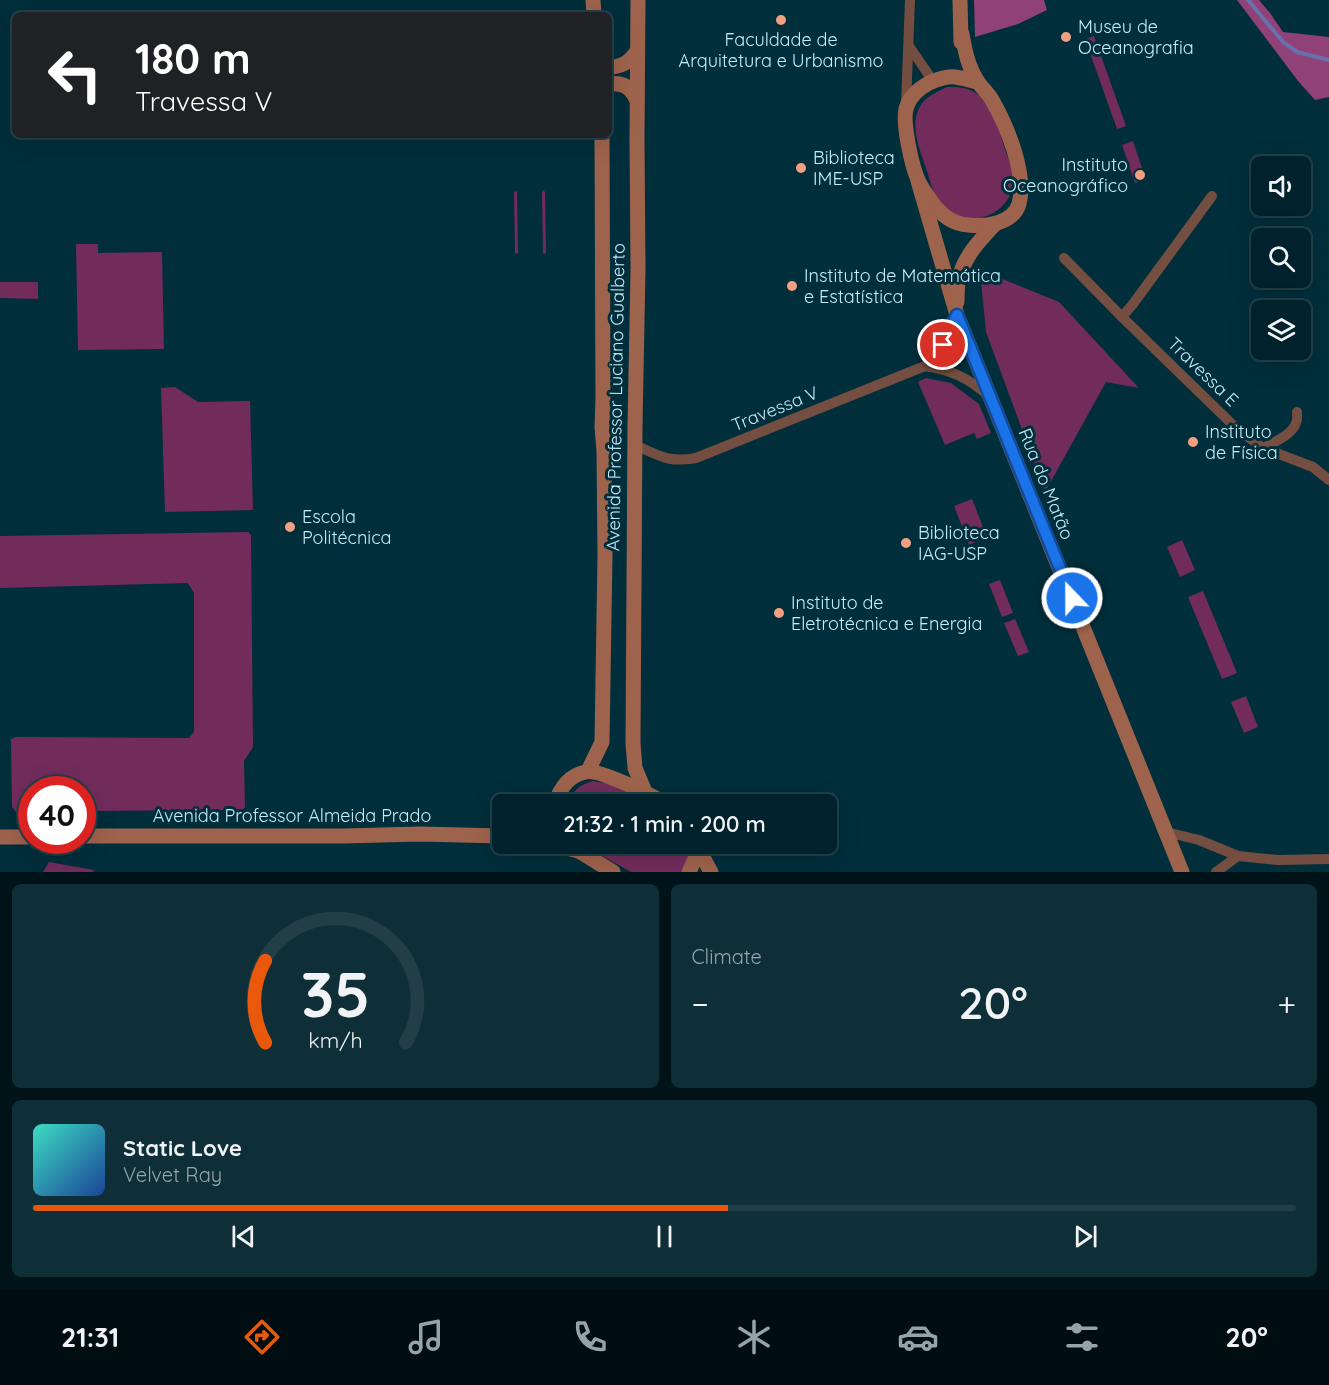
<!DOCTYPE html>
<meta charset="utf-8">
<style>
:root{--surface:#00222c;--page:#0e2f38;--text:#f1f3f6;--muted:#95a4a9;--line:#223f48;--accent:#ea580c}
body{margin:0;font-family:Quicksand,sans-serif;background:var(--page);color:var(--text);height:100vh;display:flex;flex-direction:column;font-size:22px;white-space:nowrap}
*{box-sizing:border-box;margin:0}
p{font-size:20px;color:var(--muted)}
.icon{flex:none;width:33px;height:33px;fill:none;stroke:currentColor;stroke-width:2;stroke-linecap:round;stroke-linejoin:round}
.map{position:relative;height:872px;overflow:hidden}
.details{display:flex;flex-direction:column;gap:12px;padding:12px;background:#001318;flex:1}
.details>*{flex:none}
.banner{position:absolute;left:12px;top:12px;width:600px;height:126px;border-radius:9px;box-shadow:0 6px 24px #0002,0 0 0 2px var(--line);background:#202124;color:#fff;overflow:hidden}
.buttons{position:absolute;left:1251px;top:156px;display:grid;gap:12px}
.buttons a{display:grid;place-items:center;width:60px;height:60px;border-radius:9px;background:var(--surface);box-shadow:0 6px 24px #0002,0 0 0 2px var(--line);font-size:30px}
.speed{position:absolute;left:18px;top:776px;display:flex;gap:12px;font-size:30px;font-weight:700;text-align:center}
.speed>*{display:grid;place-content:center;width:78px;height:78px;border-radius:50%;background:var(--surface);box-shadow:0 6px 24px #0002,0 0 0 2px var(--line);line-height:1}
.speed .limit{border:9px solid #d22;background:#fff;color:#111}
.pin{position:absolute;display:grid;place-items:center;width:51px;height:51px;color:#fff;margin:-26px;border:3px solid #fff;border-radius:50%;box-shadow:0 2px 6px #0007}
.me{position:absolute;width:66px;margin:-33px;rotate:338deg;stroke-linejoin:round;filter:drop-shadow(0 0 4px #0008)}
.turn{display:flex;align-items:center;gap:21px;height:126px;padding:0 24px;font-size:27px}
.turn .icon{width:78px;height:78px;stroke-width:2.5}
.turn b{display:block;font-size:42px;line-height:51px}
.big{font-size:45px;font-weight:600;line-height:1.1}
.details .card{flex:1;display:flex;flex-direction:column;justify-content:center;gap:9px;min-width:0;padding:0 21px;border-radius:9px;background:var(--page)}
.details .dial{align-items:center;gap:0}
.dial svg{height:156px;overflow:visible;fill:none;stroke:var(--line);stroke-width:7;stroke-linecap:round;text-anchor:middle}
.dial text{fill:var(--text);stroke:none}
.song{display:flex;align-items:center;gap:18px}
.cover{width:72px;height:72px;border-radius:9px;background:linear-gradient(135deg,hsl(170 70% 55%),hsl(220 70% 35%))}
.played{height:6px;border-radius:3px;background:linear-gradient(90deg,var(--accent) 55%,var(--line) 55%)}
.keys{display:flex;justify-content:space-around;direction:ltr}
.heat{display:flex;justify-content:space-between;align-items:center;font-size:33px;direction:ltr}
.details .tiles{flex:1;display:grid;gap:12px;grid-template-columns:1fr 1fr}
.card:last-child{grid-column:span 2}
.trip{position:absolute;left:492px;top:794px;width:345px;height:60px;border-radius:9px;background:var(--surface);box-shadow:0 6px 24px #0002,0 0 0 2px var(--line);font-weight:600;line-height:60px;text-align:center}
.tab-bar{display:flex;height:96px;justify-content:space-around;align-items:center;background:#000e12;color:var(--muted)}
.tab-bar .icon{width:42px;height:42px}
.tab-bar .on{color:var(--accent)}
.tab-bar b{font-size:27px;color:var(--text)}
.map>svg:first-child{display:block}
.green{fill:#712c5b}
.forest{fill:#904177}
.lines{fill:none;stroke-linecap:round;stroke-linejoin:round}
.stream{stroke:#6871ac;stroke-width:4}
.street{stroke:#744e40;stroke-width:10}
.secondary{stroke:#9e634c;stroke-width:15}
.route-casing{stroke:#114b97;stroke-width:15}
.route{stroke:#1a73e8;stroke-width:10}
.poi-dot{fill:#f2a081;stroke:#002e3b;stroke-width:2}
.labels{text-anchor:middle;stroke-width:6;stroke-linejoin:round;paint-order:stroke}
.poi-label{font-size:18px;fill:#c4ebf9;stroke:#002e3b;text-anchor:start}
.street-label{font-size:18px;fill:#c4ebf9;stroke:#002e3b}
</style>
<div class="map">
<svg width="1329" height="872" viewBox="0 0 1329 872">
<rect width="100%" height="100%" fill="#002e3b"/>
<g class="green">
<path d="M1094,36L1126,126L1117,129L1085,39Z"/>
<path d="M947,87C957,87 969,87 977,94C993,105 1001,137 1007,155C1009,160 1012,166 1013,172C1019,206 981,230 952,213C947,210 939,202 936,197C932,190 930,180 927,171C920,150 907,122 923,102C929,95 939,91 947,87Z"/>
<path d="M1133,141L1146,180L1135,183L1122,145Z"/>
<path d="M543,190L545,192L546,253L544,254L543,253L542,192Z"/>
<path d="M516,191L517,192L518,253L516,254L515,253L514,192Z"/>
<path d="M76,244H98V253L162,252L164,349L78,350Z"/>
<path d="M990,274L1059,302L1139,388L1106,382L1045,492L986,332L981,281Z"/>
<path d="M0,282H38V299L0,298Z"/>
<path d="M926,378L951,383L979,404L991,433L977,439L974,433L945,445L918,382Z"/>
<path d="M175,387L198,402L250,401L253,510L165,512L161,388Z"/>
<path d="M972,499L987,537L969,545L954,506Z"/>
<path d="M248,532L251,535L253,747L244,761L245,807L242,810L83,811L82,789H32L31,812H16L12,807L11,739L16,737L189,738L194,732V593L188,583L0,588V536Z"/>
<path d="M1182,540L1195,570L1180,577L1167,547Z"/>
<path d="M1000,580L1013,613L1002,617L989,584Z"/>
<path d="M1203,591L1237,673L1222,679L1188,597Z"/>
<path d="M1015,619L1029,652L1018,656L1004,623Z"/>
<path d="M1246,696L1258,727L1244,733L1231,702Z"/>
<path d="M593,781L616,785L649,804H567C572,791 579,785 593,781Z"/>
<path d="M579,843H692C693,853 690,865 681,872H631Z"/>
<path d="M49,862L94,870L93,872H43Z"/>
</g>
<g class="forest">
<path d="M974,0H1044L1047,10L1018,24L975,37Z"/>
<path d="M1237,0H1259L1270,13L1283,32L1329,37V97L1315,100L1298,81Z"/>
</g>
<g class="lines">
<path class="stream" d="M1248,0L1283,42L1297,52L1329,60"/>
<g class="street">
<path d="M909,46L933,81"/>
<path d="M906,105L910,0"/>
<path d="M1064,258L1122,317L1235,427L1263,448L1313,467L1329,480"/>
<path d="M1122,317L1133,304L1212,196"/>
<path d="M925,366C952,370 968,378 989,396"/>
<path d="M635,445C660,456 668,463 696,458L925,366L943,346L957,315"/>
<path d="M1263,448C1274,442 1292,435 1296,423C1298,420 1297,416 1297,412"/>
<path d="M1166,832L1199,840L1238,856L1278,860L1329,859"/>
<path d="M1216,872L1238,856"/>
</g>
<g class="secondary">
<path d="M593,0L594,15"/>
<path d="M638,0L637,139L638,269L635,426L633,743L635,768L645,792"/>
<path d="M960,0L961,42"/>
<path d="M962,34C965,51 968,67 978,82C982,88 988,93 992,100C1007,126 1027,174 1019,204C1013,224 985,227 968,225C951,224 940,214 931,201C927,195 922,188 919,182C912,168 901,119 907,106C910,96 920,88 929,83C935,80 947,76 955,77C962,78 970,80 977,82"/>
<path d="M609,67C622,67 630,62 637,51"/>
<path d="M609,84C623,82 632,88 637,101"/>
<path d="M918,181L957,315L1182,872"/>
<path d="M957,302C957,295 957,286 959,279C964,256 980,240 995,224"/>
<path d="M588,771L602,742L605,555L604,451L602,427L603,399L602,135"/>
<path d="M555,804C560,788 568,776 585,772C599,768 652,796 667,804"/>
<path d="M82,836H343L420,834L502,836"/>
<path d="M0,837H32"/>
<path d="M544,843L579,851"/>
<path d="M572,843L579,851L613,872"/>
<path d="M699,850L711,872"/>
<path d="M689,872L699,850L698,843"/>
</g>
</g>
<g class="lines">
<g class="route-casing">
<path id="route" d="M943,345L957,315L1072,598"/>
</g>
<use href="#route" class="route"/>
</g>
<g class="poi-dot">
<circle cx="781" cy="20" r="6"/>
<circle cx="1066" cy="37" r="6"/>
<circle cx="801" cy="168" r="6"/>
<circle cx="1140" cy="175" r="6"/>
<circle cx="792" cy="286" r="6"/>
<circle cx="1193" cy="442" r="6"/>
<circle cx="290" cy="527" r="6"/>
<circle cx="906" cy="543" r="6"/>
<circle cx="779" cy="613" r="6"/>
</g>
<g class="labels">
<g class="poi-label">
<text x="1078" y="33">Museu de<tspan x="1078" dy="21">Oceanografia</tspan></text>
<text x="781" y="46" text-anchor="middle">Faculdade de<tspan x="781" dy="21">Arquitetura e Urbanismo</tspan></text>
<text x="813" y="164">Biblioteca<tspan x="813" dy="21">IME-USP</tspan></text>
<text x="1128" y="171" text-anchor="end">Instituto<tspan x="1128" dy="21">Oceanográfico</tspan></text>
<text x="804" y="282">Instituto de Matemática<tspan x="804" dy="21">e Estatística</tspan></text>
<text x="1205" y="438">Instituto<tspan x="1205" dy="21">de Física</tspan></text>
<text x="302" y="523">Escola<tspan x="302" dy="21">Politécnica</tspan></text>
<text x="918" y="539">Biblioteca<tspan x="918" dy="21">IAG-USP</tspan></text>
<text x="791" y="609">Instituto de<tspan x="791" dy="21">Eletrotécnica e Energia</tspan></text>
</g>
<g class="street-label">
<text transform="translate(1203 372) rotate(44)" y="6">Travessa E</text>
<text transform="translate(616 397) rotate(-89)" y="6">Avenida Professor Luciano Gualberto</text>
<text transform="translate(775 409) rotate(-22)" y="6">Travessa V</text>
<text transform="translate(1046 484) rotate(68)" y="6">Rua do Matão</text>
<text x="292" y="822">Avenida Professor Almeida Prado</text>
</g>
</g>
</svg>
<div class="buttons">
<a><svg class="icon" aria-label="sound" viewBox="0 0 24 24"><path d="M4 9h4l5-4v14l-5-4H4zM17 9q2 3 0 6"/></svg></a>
<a><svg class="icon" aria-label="search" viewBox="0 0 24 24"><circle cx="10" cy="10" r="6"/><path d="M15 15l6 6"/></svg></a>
<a><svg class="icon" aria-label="layers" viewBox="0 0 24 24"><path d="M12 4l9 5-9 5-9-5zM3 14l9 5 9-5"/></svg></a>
</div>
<div class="speed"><div class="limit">40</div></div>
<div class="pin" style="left:943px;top:345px;background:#d93025"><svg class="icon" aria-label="arrive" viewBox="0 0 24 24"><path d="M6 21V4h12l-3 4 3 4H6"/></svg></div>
<svg class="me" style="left:1072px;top:598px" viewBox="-20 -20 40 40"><circle r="17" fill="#1a73e8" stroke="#fff" stroke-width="3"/><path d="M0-11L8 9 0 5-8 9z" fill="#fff"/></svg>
<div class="trip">21:32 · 1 min · 200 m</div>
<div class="banner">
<div class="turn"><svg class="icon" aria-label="left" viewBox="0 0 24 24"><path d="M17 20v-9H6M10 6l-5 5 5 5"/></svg><div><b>180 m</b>Travessa V</div></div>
</div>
</div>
<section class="details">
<div class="tiles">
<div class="card dial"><svg viewBox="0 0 100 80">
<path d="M14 69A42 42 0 1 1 86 69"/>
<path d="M14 69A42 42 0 0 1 14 27" stroke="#ea580c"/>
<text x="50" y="56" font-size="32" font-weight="700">35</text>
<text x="50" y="72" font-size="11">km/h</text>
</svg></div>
<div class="card"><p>Climate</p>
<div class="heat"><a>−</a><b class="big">20°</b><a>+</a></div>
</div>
<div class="card">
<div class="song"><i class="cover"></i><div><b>Static Love</b><p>Velvet Ray</p></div></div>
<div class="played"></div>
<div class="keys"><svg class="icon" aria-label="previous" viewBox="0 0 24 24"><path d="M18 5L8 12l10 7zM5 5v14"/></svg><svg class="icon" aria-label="pause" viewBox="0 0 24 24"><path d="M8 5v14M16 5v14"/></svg><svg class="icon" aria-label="next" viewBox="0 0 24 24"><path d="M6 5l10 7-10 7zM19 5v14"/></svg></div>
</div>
</div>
</section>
<nav class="tab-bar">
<b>21:31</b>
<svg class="icon on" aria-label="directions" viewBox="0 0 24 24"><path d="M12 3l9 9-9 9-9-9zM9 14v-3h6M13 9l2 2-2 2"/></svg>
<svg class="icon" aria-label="music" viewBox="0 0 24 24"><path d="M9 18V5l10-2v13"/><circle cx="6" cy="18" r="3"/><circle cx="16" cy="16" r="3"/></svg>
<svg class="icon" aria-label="phone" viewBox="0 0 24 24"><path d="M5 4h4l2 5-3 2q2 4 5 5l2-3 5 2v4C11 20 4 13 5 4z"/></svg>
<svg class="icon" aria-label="climate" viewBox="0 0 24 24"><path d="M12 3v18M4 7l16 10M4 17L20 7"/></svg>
<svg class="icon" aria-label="car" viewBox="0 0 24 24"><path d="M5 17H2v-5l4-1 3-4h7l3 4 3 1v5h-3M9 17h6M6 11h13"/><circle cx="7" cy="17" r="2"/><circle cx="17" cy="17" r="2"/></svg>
<svg class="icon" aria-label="filters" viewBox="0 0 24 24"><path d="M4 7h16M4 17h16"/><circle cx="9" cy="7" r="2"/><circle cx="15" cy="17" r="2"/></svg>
<b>20°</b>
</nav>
